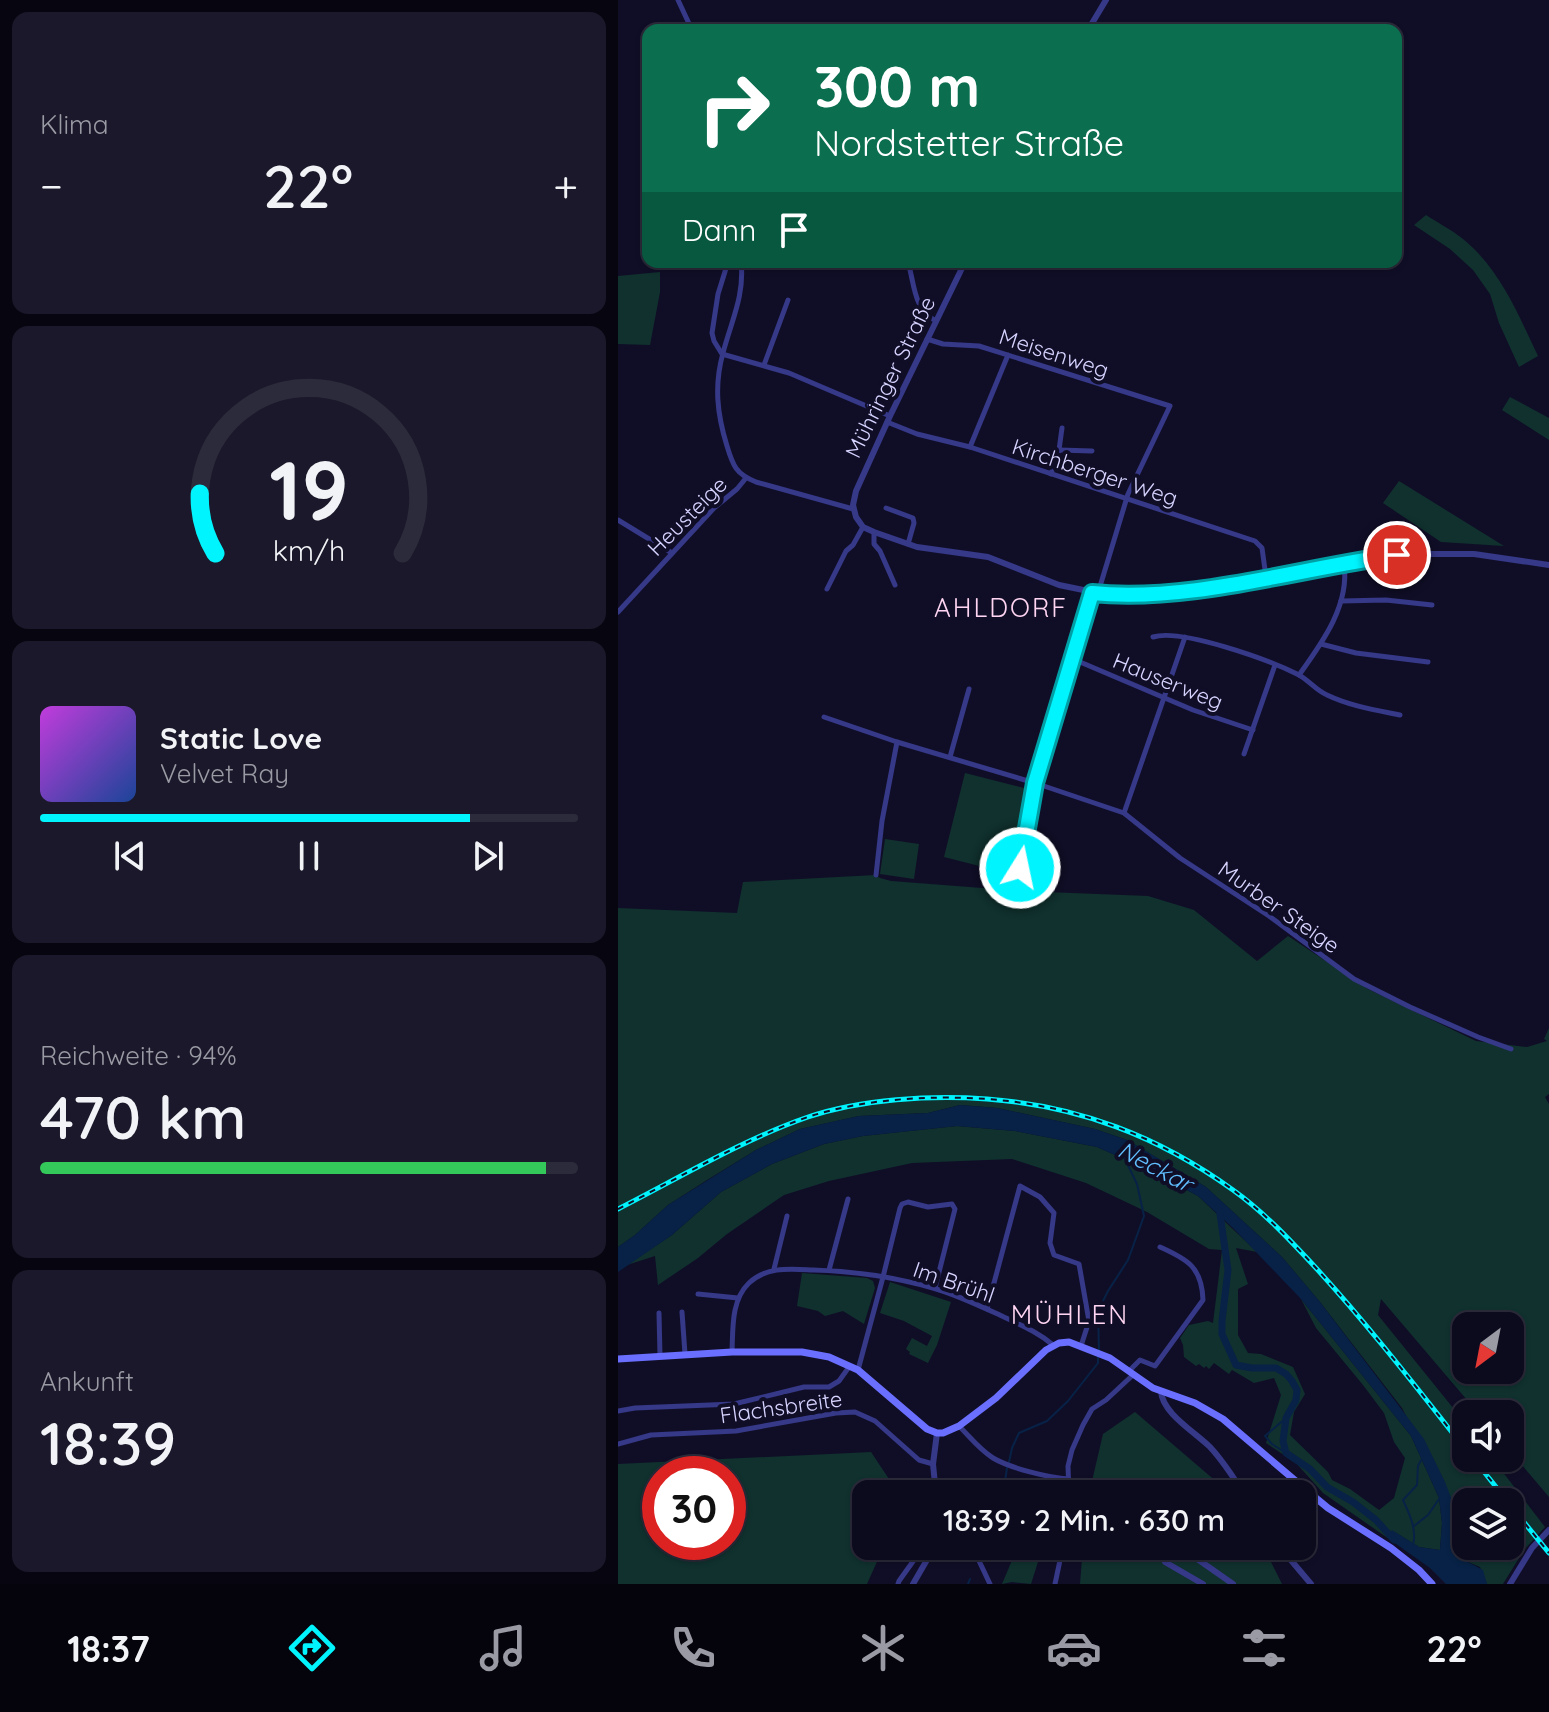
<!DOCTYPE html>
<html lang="de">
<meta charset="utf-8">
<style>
:root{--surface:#0c0a1d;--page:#1a182a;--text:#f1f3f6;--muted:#9a9aa4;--line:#2c2b3b;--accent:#00f4fe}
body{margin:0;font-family:Quicksand,sans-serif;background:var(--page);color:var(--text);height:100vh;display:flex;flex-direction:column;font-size:30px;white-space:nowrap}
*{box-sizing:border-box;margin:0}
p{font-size:26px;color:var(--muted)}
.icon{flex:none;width:44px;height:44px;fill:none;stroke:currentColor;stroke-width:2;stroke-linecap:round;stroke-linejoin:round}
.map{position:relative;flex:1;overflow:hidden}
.side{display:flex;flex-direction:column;gap:12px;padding:12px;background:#070610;width:618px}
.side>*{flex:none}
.top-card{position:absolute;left:24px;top:24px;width:760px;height:244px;border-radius:16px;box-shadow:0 2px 6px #0004,0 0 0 2px var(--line);background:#0b6e4f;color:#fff;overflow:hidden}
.needle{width:52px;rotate:212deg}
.buttons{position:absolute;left:834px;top:1312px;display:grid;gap:16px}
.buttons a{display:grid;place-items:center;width:72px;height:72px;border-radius:16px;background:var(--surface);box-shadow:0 2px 6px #0004,0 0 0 2px var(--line);font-size:40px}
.speed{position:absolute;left:24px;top:1456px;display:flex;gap:16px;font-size:40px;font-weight:700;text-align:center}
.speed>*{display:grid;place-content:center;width:104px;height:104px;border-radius:50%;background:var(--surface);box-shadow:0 2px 6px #0004,0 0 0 2px var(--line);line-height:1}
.speed .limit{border:12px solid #d22;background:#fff;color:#111}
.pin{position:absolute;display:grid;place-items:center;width:68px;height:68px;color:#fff;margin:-34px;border:4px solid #fff;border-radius:50%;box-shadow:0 2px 8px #0007}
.me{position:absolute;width:88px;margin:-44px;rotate:10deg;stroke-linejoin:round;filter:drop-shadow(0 0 6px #0008)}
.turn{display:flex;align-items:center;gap:28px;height:168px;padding:0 40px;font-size:36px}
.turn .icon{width:104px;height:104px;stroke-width:2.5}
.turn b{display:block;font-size:56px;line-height:68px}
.then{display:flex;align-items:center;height:76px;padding:0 40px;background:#0003;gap:16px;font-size:30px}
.big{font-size:60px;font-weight:600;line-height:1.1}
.side .tile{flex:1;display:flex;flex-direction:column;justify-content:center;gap:12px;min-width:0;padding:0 28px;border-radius:16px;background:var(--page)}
.side .dial{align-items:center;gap:0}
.dial svg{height:208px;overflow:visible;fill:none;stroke:var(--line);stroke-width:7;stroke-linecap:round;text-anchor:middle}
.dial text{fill:var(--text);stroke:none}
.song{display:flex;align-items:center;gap:24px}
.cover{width:96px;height:96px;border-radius:12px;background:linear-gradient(135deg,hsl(290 70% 55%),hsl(220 70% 35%))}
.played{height:8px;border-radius:4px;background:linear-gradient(90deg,var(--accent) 80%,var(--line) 80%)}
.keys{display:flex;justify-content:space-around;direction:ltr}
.heat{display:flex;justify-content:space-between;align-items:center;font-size:44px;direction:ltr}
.charge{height:12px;border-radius:6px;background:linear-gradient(90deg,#34c759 94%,var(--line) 0)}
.trip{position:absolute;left:234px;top:1480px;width:464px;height:80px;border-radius:16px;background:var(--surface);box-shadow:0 2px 6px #0004,0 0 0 2px var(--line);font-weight:600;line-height:80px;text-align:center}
.tabs{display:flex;height:128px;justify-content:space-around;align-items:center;background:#05040c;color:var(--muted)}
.tabs .icon{width:56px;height:56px}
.tabs .on{color:var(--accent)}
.tabs b{font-size:36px;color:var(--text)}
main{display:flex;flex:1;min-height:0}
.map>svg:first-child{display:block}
.green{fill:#10312e;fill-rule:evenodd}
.water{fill:#072246}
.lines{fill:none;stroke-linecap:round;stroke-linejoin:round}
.stream{stroke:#072246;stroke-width:2}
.canal{stroke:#072246;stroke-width:7}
.minor{stroke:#363888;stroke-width:5}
.tertiary{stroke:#363888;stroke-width:6}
.secondary{stroke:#6a6fff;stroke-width:7}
.rail-casing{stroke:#00f4fe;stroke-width:5}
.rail{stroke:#100e27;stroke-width:2;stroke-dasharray:6;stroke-linecap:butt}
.route-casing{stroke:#009fa5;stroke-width:20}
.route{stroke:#00f4fe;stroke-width:14}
.labels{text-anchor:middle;stroke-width:8;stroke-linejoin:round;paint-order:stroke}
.street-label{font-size:22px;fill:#d6d3ff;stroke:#100e27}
.water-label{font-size:24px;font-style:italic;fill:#61bfff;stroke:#100e27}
.quarter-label{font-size:26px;letter-spacing:2px;fill:#ffd5f2;stroke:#100e27}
</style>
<main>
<section class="side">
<div class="tile"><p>Klima</p>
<div class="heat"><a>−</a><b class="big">22°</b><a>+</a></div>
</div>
<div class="tile dial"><svg viewBox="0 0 100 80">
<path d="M14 69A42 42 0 1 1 86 69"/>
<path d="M14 69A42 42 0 0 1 8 46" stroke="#00f4fe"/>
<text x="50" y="56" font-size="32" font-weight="700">19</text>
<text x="50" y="72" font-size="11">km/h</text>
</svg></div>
<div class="tile">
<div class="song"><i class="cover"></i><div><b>Static Love</b><p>Velvet Ray</p></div></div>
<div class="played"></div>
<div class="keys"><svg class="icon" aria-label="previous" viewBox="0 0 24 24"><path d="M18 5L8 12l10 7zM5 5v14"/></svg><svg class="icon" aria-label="pause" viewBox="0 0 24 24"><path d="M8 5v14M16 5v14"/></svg><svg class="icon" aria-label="next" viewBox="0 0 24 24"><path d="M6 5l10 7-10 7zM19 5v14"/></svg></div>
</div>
<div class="tile"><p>Reichweite · 94%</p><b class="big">470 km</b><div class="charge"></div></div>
<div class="tile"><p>Ankunft</p><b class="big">18:39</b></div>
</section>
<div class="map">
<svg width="931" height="1584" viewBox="0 0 931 1584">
<rect width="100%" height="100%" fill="#100e27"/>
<g class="green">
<path d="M808,215C820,223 834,230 845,239C882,269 900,314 920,356L901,367L881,323L872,294L855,270L832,249L796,225Z"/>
<path d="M42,272V292L32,345L0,344V276Z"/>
<path d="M892,397L931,418V440L884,410Z"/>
<path d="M781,481L886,546L823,542L765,503Z"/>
<path d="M347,773L410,789L389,873L326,857Z"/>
<path d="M267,839L301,844L296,879L262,874Z"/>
<path d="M258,875L262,878L273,881L403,891L530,896L576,910L639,961L670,936L750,989L858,1041L909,1047L929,1041L926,1039L931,1028V1094L927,1097L931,1104V1497L892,1451V1414H861L763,1299L760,1315L848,1424V1458H874L927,1527L906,1550L885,1584H869L862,1567L848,1561V1546H892V1502H848V1541L839,1515L784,1408L702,1302L664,1257L588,1187L509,1140L477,1129L379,1108L342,1105L310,1113L241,1116L182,1129L138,1150L89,1180L50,1205L17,1235L0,1247V908L119,913L125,882ZM848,1326H892V1370H848Z"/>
<path d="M339,1126L397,1131L479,1147L531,1170L580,1196L639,1252L618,1248L630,1284L620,1289V1335L630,1353L643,1354L675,1367L687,1394L676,1412L672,1435L710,1472L714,1480L732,1489L761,1510L776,1498L787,1458L776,1442L766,1413L745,1385L698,1328L683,1299L793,1436L821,1498L824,1523L822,1550L801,1547L775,1531L771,1534V1539L705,1493L678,1463L648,1443L663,1395L656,1378L636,1383L614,1370L611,1374L596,1363L591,1369L588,1366L586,1368L581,1364L578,1366L566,1357L565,1345L562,1338L571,1325L590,1321L595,1323L604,1250L591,1249L529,1212L468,1183L394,1159L294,1163L211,1181L166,1195L109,1234L80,1258L40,1285L37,1256L9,1265L54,1235L103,1192L154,1164L206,1144L245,1136Z"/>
<path d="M184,1273L249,1278L255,1281L257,1288L246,1324L225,1311L207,1316L200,1311L179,1306Z"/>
<path d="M272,1282L333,1302L319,1345L310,1363L291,1354L292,1352L288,1349L294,1338L309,1346L314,1336L286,1321L262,1313Z"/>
<path d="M517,1412L607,1489L611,1494H471L485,1434Z"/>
<path d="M253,1452L279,1491L278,1494H248V1546H266L249,1584H0V1464ZM42,1474H110V1542H42Z"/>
<path d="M400,1546H425L413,1584L394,1582L384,1584Z"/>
<path d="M465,1546H645L664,1584H462Z"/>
</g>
<path class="water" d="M342,1105L379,1108L477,1129L509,1140L588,1187L664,1257L702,1302L806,1439L827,1482L844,1526L848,1541V1561L865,1570L869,1584H828L812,1568L771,1539V1534L774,1530L801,1547L822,1550L824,1523L821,1498L793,1436L683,1299L615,1228L580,1196L531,1170L479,1147L397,1131L339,1126L245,1136L206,1144L154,1164L103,1192L54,1235L0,1272V1247L17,1235L50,1205L138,1150L182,1129L241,1116L310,1113Z"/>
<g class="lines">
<g class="stream">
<path d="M481,1350L480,1311L490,1291L510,1260L526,1216L519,1184L507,1159"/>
<path d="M668,1453L654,1444L647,1436L668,1418"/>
<path d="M391,1462L394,1448L401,1433L429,1421L450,1401L480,1363V1356"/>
<path d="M385,1494L389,1468"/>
<path d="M796,1526L810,1515L821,1499"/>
<path d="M795,1545C799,1530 792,1515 785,1500L799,1485L800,1466L803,1460"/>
<path d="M350,1584L352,1579"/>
</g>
<path class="canal" d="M601,1207L610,1270L604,1321V1334L618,1365L634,1368H658L668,1374L674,1381L679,1390L678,1400L668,1418L665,1441L668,1453L692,1469L709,1487L735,1502L758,1520L776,1540"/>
<g class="minor">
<path d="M60,0L74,30"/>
<path d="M110,262L100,294L94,333L96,341L104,354L171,373L272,416"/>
<path d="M123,262C127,295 113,322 105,353C96,385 99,414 109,446C115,466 118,474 138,482L235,509"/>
<path d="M290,262C297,286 295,308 318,321"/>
<path d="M309,339L325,344L361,346L552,406L510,494L480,593"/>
<path d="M146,365L170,300"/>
<path d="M269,422L299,434L352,447L637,541L644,548L648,577"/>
<path d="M352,447L390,355"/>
<path d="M441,450L474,451"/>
<path d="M433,474L441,450L444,428"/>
<path d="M268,508L295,518L296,523L290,544"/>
<path d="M0,520L54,553"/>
<path d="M256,532V544L262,551L277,585"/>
<path d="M209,589L228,551L235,545L245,527"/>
<path d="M723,601L768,600L814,605"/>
<path d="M0,612L96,508L119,489L128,478"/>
<path d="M535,637C563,628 651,660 679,674C690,679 697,690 709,695C732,706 757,710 782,715"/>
<path d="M703,644L738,653L810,662"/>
<path d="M455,659L575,710L635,730"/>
<path d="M681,675C704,643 732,605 726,564"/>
<path d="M206,717L279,742L417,783L506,813L562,858L651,916L736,979L792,1007L860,1037L893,1049"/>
<path d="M626,754L657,665"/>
<path d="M332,757L351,689"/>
<path d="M506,813L567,637"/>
<path d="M402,868L417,783L474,593"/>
<path d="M258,875L264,821L279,742"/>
<path d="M156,1269L169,1216"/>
<path d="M211,1270L230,1199"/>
<path d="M80,1294L120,1298"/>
<path d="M369,1309L402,1186L422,1197L436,1213L432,1243L436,1255L461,1264L471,1321L463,1346"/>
<path d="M64,1312L67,1354"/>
<path d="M41,1313L42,1356"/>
<path d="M114,1352C115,1329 113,1300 131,1283C149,1266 173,1269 195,1270C235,1271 276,1277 315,1288C340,1295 364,1307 388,1318C405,1326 421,1333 435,1345"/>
<path d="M240,1370L265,1277L282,1208L284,1204L290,1202L310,1207L334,1204L337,1209L317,1288"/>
<path d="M511,1371L522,1360L537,1366L585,1300C584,1267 569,1259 542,1247"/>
<path d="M0,1411L17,1408L116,1404L186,1387H211L221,1381L231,1367"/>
<path d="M341,1426C352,1437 362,1450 375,1458C392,1468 431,1478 451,1479"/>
<path d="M0,1444L33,1435L118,1431L218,1413L237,1412L257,1421L301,1460L315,1464"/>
<path d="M451,1494L450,1466L454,1450L465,1425L474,1409L488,1400L516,1374"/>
<path d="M354,1546L372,1584"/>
<path d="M280,1584L281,1581L306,1546"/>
<path d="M437,1584L445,1546"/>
</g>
<g class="tertiary">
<path d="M470,30L488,0"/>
<path d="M347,262L272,416L238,491L235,505L238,517L245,527L256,532L299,547L370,557L441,585L480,593L530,594L570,590L744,560L797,554H856L931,565"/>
<path d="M543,1391C544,1413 577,1432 592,1447C605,1461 616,1478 626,1494"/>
<path d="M318,1494L315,1464L319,1433"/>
<path d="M661,1546L693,1584"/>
<path d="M295,1584L317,1546"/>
<path d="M585,1584L547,1562L545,1554L547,1550L557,1546L565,1549L615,1584"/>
<path d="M892,1584L914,1548L931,1530"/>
</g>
<path class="secondary" d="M0,1359L114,1352H184L211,1357L240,1370L309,1429L319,1433H325L341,1426L378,1398L428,1350L441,1343L451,1342L492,1358L535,1388L577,1403L605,1419L693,1494L710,1508L773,1548L801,1570L814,1584"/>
<g class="rail-casing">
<g id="rail">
<path d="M0,1209C61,1178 126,1139 190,1117C244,1099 312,1095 369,1099C461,1106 540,1136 615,1190C646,1212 673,1241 698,1268C751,1326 799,1388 848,1450"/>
<path d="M855,1458L890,1502"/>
<path d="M892,1505L931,1553"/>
</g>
</g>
<use href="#rail" class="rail"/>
</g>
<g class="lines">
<g class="route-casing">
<path id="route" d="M402,868L417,783L474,593C572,603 682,568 779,555"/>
</g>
<use href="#route" class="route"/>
</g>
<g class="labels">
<g class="street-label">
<text transform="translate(436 353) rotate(18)" y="8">Meisenweg</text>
<text transform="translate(272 377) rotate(-64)" y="8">Mühringer Straße</text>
<text transform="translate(477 472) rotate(18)" y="8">Kirchberger Weg</text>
<text transform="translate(69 516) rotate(-45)" y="8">Heusteige</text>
<text transform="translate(550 681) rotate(22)" y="8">Hauserweg</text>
<text transform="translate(661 907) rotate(35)" y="8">Murber Steige</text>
<text transform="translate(336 1282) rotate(19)" y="8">Im Brühl</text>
<text transform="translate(163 1407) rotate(-8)" y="8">Flachsbreite</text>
</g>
<g class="water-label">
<text transform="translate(537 1167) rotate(28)" y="8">Neckar</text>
</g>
<g class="quarter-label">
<text x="383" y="617">AHLDORF</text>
<text x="452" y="1324">MÜHLEN</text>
</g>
</g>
</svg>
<div class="buttons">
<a><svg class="needle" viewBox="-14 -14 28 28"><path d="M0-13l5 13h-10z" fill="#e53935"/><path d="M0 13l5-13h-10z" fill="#9a9aa4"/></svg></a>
<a><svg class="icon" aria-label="sound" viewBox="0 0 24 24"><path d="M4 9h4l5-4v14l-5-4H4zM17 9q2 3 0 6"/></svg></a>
<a><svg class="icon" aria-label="layers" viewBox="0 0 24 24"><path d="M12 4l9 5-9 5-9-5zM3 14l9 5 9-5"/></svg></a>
</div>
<div class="speed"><div class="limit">30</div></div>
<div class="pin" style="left:779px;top:555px;background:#d93025"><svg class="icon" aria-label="arrive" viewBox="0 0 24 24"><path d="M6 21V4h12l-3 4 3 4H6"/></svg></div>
<svg class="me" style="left:402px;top:868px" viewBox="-20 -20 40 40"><circle r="17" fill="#00f4fe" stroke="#fff" stroke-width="3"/><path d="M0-11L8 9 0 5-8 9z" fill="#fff"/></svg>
<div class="trip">18:39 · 2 Min. · 630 m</div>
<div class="top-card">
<div class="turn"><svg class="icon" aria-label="right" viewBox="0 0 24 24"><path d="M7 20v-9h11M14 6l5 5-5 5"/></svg><div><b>300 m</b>Nordstetter Straße</div></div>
<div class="then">Dann<svg class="icon" aria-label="arrive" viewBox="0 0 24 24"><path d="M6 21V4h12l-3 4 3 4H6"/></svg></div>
</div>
</div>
</main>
<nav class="tabs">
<b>18:37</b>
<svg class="icon on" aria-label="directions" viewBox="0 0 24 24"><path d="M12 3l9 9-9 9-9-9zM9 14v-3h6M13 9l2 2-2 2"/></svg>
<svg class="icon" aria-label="music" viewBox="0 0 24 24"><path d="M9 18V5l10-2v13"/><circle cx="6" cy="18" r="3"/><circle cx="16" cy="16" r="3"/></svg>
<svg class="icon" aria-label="phone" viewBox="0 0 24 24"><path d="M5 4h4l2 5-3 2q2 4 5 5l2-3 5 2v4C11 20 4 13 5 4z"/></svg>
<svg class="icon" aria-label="climate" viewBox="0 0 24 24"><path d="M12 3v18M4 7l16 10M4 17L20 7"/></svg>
<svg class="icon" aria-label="car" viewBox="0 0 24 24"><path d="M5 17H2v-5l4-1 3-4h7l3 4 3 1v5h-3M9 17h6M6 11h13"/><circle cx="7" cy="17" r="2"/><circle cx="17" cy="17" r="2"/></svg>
<svg class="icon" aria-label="filters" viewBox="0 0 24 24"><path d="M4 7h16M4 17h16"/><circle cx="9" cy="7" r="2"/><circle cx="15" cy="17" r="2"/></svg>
<b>22°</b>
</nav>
